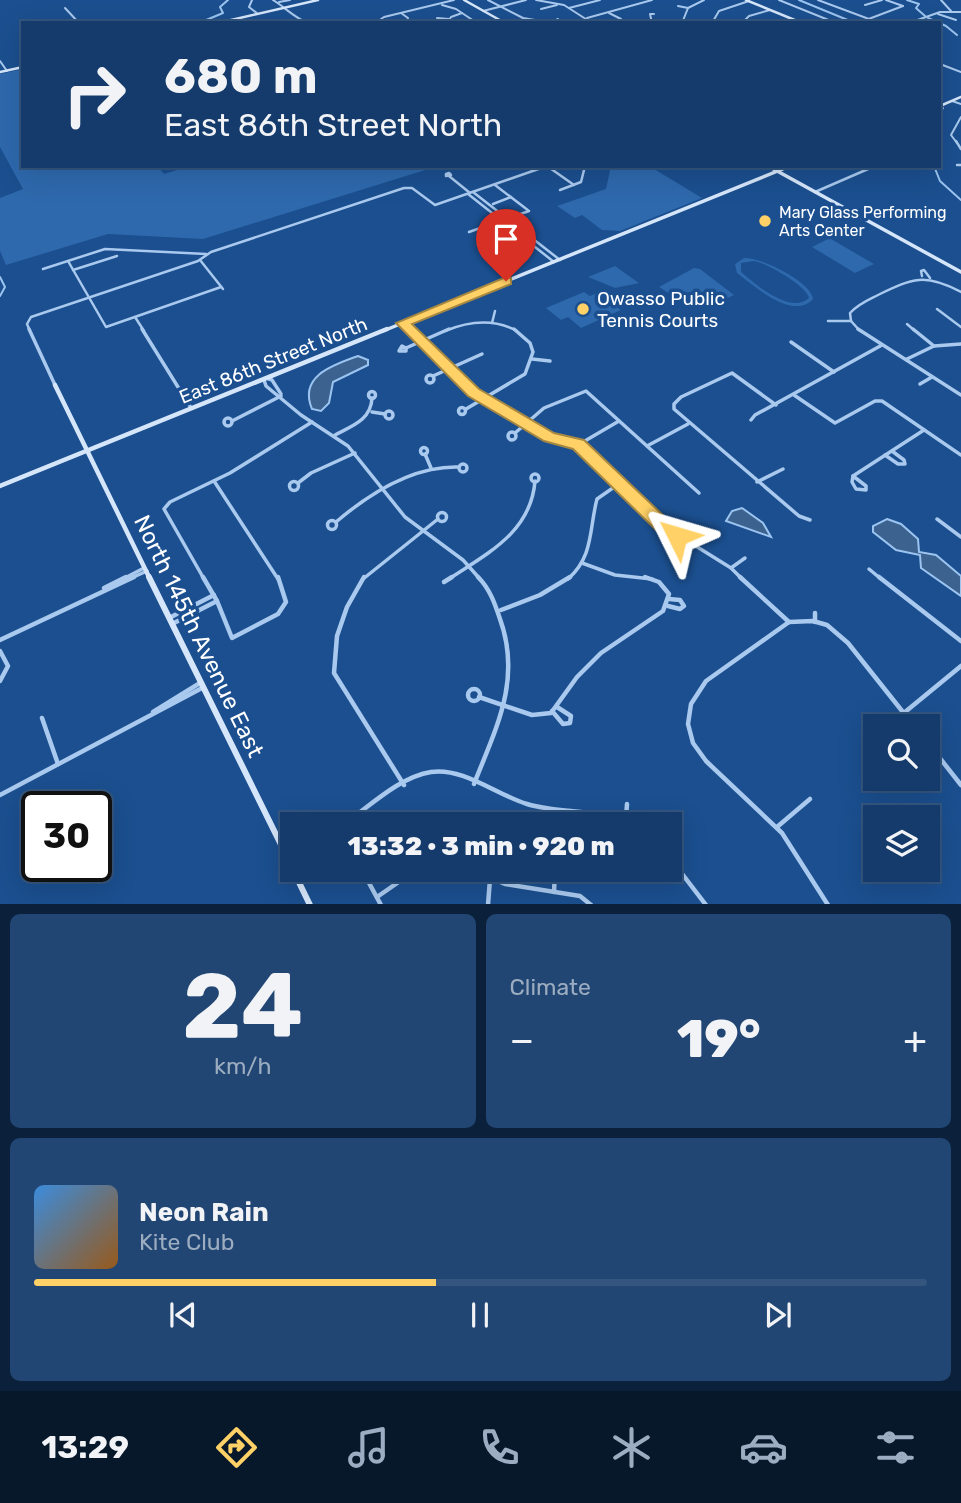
<!DOCTYPE html>
<meta charset="utf-8">
<style>
:root{--surface:#143b6b;--page:#214673;--text:#f1f3f6;--muted:#9dadc1;--line:#33557e;--accent:#ffd166}
body{margin:0;font-family:Rubik,sans-serif;background:var(--page);color:var(--text);height:100vh;display:flex;flex-direction:column;font-size:26px;white-space:nowrap}
*{box-sizing:border-box;margin:0}
p{font-size:23px;color:var(--muted)}
.icon{flex:none;width:38px;height:38px;fill:none;stroke:currentColor;stroke-width:2;stroke-linecap:round;stroke-linejoin:round}
.map{position:relative;height:904px;overflow:hidden}
.panel{display:flex;flex-direction:column;gap:10px;padding:10px;background:#0b203b;flex:1}
.panel>*{flex:none}
.hud{position:absolute;left:21px;top:21px;width:920px;height:147px;border-radius:0px;box-shadow:0 7px 28px #0002,0 0 0 2px var(--line);background:#143b6b;color:var(--text);overflow:hidden}
.tools{position:absolute;left:863px;top:714px;display:grid;gap:14px}
.tools a{display:grid;place-items:center;width:77px;height:77px;border-radius:0px;background:var(--surface);box-shadow:0 7px 28px #0002,0 0 0 2px var(--line);font-size:35px}
.speed{position:absolute;left:21px;top:791px;display:flex;gap:14px;font-size:35px;font-weight:700;text-align:center}
.speed>*{display:grid;place-content:center;width:91px;height:91px;border-radius:50%;background:var(--surface);box-shadow:0 7px 28px #0002,0 0 0 2px var(--line);line-height:1}
.speed .limit{border:4px solid #111;border-radius:10px;background:#fff;color:#111}
.pin{position:absolute;display:grid;place-items:center;width:60px;height:60px;color:#fff;margin:-72px -30px;border-radius:50% 50% 50% 0;rotate:-45deg;box-shadow:0 0 7px #0007}
.pin .icon{rotate:45deg}
.me{position:absolute;width:77px;margin:-38px;rotate:310deg;stroke-linejoin:round;filter:drop-shadow(0 0 5px #0008)}
.turn{display:flex;align-items:center;gap:24px;height:147px;padding:0 28px;font-size:32px}
.turn .icon{width:91px;height:91px;stroke-width:2.5}
.turn b{display:block;font-size:49px;line-height:60px}
.big{font-size:52px;font-weight:800;line-height:1.1}
.panel .card{flex:1;display:flex;flex-direction:column;justify-content:center;gap:10px;min-width:0;padding:0 24px;border-radius:10px;background:var(--page)}
.panel .dial{align-items:center;gap:0}
.dial b{font-size:91px;line-height:1}
.song{display:flex;align-items:center;gap:21px}
.cover{width:84px;height:84px;border-radius:10px;background:linear-gradient(135deg,hsl(210 70% 55%),hsl(30 70% 35%))}
.played{height:7px;border-radius:4px;background:linear-gradient(90deg,var(--accent) 45%,var(--line) 45%)}
.keys{display:flex;justify-content:space-around;direction:ltr}
.heat{display:flex;justify-content:space-between;align-items:center;font-size:38px;direction:ltr}
.panel .tiles{flex:1;display:grid;gap:10px;grid-template-columns:1fr 1fr}
.card:last-child{grid-column:span 2}
.trip{position:absolute;left:280px;top:812px;width:402px;height:70px;border-radius:0px;background:var(--surface);box-shadow:0 7px 28px #0002,0 0 0 2px var(--line);font-weight:800;line-height:70px;text-align:center}
.dock{display:flex;height:112px;justify-content:space-around;align-items:center;background:#08182b;color:var(--muted)}
.dock .icon{width:49px;height:49px}
.dock .current{color:var(--accent)}
.dock b{font-size:32px;color:var(--text)}
.map>svg:first-child{display:block}
.green{fill:#2e69ad;fill-rule:evenodd}
.water{fill:#3c6290;stroke:#9cc4f0;stroke-width:2}
.lines{fill:none;stroke-linecap:round;stroke-linejoin:round}
.stream{stroke:#9cc4f0;stroke-width:2}
.street-far3{stroke:#a9c9ee;stroke-width:2}
.street-far2{stroke:#a9c9ee;stroke-width:2.5}
.street-far1{stroke:#a9c9ee;stroke-width:3.5}
.street{stroke:#a9c9ee;stroke-width:4.5}
.secondary-far3{stroke:#d6e6fa;stroke-width:2.5}
.secondary-far2{stroke:#d6e6fa;stroke-width:3.5}
.secondary-far1{stroke:#d6e6fa;stroke-width:4.5}
.secondary{stroke:#d6e6fa;stroke-width:6}
.route{fill:#ffd166;stroke:#a68842;stroke-width:2}
.poi-dot{fill:#ffd166;stroke:#1b4f8f;stroke-width:2.5}
.labels{text-anchor:middle;stroke-width:7;stroke-linejoin:round;paint-order:stroke}
.far-poi-label{font-size:16px;fill:#fff;stroke:#1b4f8f;text-anchor:start}
.poi-label{font-size:19px;fill:#fff;stroke:#1b4f8f;text-anchor:start}
.street-label{font-size:19px;fill:#fff;stroke:#1b4f8f}
.near-street-label{font-size:23px;fill:#fff;stroke:#1b4f8f}
</style>
<div class="map">
<svg width="961" height="905" viewBox="0 0 961 905">
<rect width="100%" height="100%" fill="#1b4f8f"/>
<g class="green">
<path d="M23,69V166H157L164,174L191,166H438L203,239L108,234L6,265L0,251V198L23,189L0,147V74Z"/>
<path d="M611,166H649L702,198L620,231L602,230L582,215L575,218L557,206L606,189Z"/>
<path d="M828,239H831L874,264L855,273L812,247Z"/>
<path d="M744,258C761,257 812,282 813,299C793,321 754,286 737,273L735,264ZM754,261C767,263 807,286 809,298C791,315 755,284 741,272V263Z"/>
<path d="M615,266L639,283L615,288L588,277Z"/>
<path d="M694,268L700,269L734,295C702,311 688,306 659,287Z"/>
<path d="M584,292L590,296L597,293L621,310L581,328L568,317L561,320L546,308Z"/>
</g>
<g class="water">
<path d="M358,356L368,360V365L333,382L329,403L321,411L312,409C298,376 333,365 358,356Z"/>
<path d="M742,508L763,523L771,537L726,521L732,511Z"/>
<path d="M887,519L901,524L918,539L919,552L936,555L961,576V596L921,568L920,555L896,550L873,532V526Z"/>
</g>
<g class="lines">
<g class="stream">
<path d="M799,0L855,23"/>
<path d="M907,0L919,4L916,8L925,16"/>
<path d="M928,18L946,26L957,35"/>
<path d="M199,23L223,13L220,7L228,0"/>
<path d="M940,113L943,108"/>
<path d="M934,166L940,181L961,200"/>
<path d="M0,277L5,287L0,296"/>
</g>
<g class="street-far3">
<path d="M252,0L249,7L258,14"/>
<path d="M273,0C286,8 293,17 308,23"/>
<path d="M488,0L523,18L553,23"/>
<path d="M536,0L564,5L592,23"/>
<path d="M779,0L836,23"/>
<path d="M818,0L869,19"/>
<path d="M886,0L903,6"/>
<path d="M941,0L951,11"/>
<path d="M279,2L290,0"/>
<path d="M442,5L456,9L477,23"/>
<path d="M865,5L882,0"/>
<path d="M678,6L688,8"/>
<path d="M65,8L79,23"/>
<path d="M569,8L600,0"/>
<path d="M688,8L704,0"/>
<path d="M541,9L557,5"/>
<path d="M483,11L526,0"/>
<path d="M401,13L408,18L407,23"/>
<path d="M609,13L621,19"/>
<path d="M938,14L956,20"/>
<path d="M437,18L449,19"/>
<path d="M587,18L652,0"/>
<path d="M366,22H377"/>
<path d="M377,22L384,17L454,0"/>
<path d="M552,22L558,19V23"/>
<path d="M447,23L451,17L462,13"/>
<path d="M652,23L650,14H654"/>
<path d="M682,23L688,8"/>
<path d="M712,23L719,11L749,1"/>
<path d="M742,23L749,16L770,10"/>
<path d="M778,23L792,19"/>
<path d="M858,23L903,6"/>
<path d="M909,23L940,12H961"/>
<path d="M0,61L7,71"/>
<path d="M940,64L961,72"/>
<path d="M952,101L961,104"/>
<path d="M957,143L951,135L961,117"/>
</g>
<g class="street-far2">
<path d="M956,141L961,149"/>
<path d="M957,165H961"/>
<path d="M547,166L574,185"/>
<path d="M449,173L451,175L446,176V174Z"/>
<path d="M449,176L470,193"/>
<path d="M560,190L581,182L585,166"/>
<path d="M473,192L560,260"/>
<path d="M815,192L875,166"/>
<path d="M468,194L554,262"/>
<path d="M493,204L511,197"/>
<path d="M469,232L529,211L495,185"/>
<path d="M200,260L223,289"/>
<path d="M68,261L106,327L221,287"/>
<path d="M43,269L105,249L206,254"/>
<path d="M73,270L117,256"/>
<path d="M922,276L921,271L924,270L930,278"/>
<path d="M937,309L961,327"/>
<path d="M135,317L144,331"/>
<path d="M828,321H851"/>
<path d="M851,321L860,331"/>
<path d="M851,321L850,313C858,304 868,300 878,295C913,278 925,273 961,292"/>
<path d="M403,323L411,331"/>
<path d="M492,323L495,311"/>
<path d="M907,324L915,331"/>
<path d="M30,331L27,324L31,317L198,261L211,252L404,188H412L435,205L547,166"/>
<path d="M445,331C469,321 493,318 517,331"/>
</g>
<g class="street-far1">
<path d="M29,329L55,385"/>
<path d="M142,329L191,408"/>
<path d="M409,329L473,393L549,437L578,445L662,525L731,568L742,579"/>
<path d="M858,329L961,395"/>
<path d="M913,329L934,346"/>
<path d="M791,342L834,372"/>
<path d="M402,346L406,348V351H399Z"/>
<path d="M406,348L449,329"/>
<path d="M532,359L550,361"/>
<path d="M907,359L934,346L961,344"/>
<circle cx="430" cy="379" r="4"/>
<path d="M433,376L482,354"/>
<path d="M266,378L272,380L281,394"/>
<path d="M264,380L266,386L301,415L348,446L405,517L463,560L480,579"/>
<path d="M920,384L932,377"/>
<circle cx="372" cy="395" r="3.5"/>
<path d="M794,395L835,423L875,401H882L961,455"/>
<path d="M776,405L732,373L681,397L674,404V409L799,516L810,520"/>
<circle cx="462" cy="411" r="3.5"/>
<path d="M466,409L525,374L533,352L530,343L514,329"/>
<circle cx="389" cy="415" r="4"/>
<path d="M372,412L385,414"/>
<circle cx="228" cy="422" r="4"/>
<path d="M751,420L755,415L882,345"/>
<path d="M232,421L281,396"/>
<circle cx="512" cy="436" r="4"/>
<path d="M515,433L544,408L586,391L699,493"/>
<path d="M335,435C352,426 371,420 372,398"/>
<path d="M578,445L619,421"/>
<path d="M647,446L688,424"/>
<circle cx="424" cy="451" r="3.5"/>
<path d="M425,454L431,468"/>
<path d="M885,455L898,464H905L904,460L892,451"/>
<circle cx="463" cy="468" r="4"/>
<circle cx="535" cy="478" r="4"/>
<path d="M853,476L924,430"/>
<path d="M853,476L866,486V490L856,489L852,482Z"/>
<path d="M214,481L278,579"/>
<circle cx="294" cy="486" r="4.5"/>
<path d="M757,482L783,469"/>
<path d="M298,483L311,473L355,453"/>
<circle cx="442" cy="517" r="4.5"/>
<path d="M937,519L961,537"/>
<circle cx="332" cy="525" r="4.5"/>
<path d="M336,522C370,493 412,466 458,467"/>
<path d="M582,563L615,575L652,579"/>
<path d="M731,568L745,558"/>
<path d="M869,569L881,579"/>
<path d="M123,579L144,568"/>
<path d="M129,579L147,571"/>
<path d="M204,579L164,509L170,502L230,473L312,422"/>
<path d="M363,579L438,519"/>
<path d="M449,579C488,553 531,532 535,481"/>
<path d="M568,579C594,556 589,529 597,499L620,483"/>
</g>
<g class="street">
<path d="M203,577L217,601L232,638L278,614L286,602L278,577"/>
<path d="M364,577L347,607L337,636L334,673L404,785"/>
<path d="M740,577L789,622"/>
<path d="M879,577L961,641"/>
<path d="M444,582L452,577"/>
<path d="M104,588L126,577"/>
<path d="M668,606L680,609L684,606L680,600L669,599"/>
<path d="M501,610L540,595L570,577"/>
<path d="M815,613V622"/>
<path d="M171,617L214,595"/>
<path d="M174,623L217,601"/>
<path d="M0,640L134,577"/>
<path d="M0,651L8,666L0,681"/>
<circle cx="474" cy="695" r="6"/>
<path d="M479,697L532,715L551,713L577,677L601,653L663,611L669,594L659,582L645,577"/>
<path d="M552,711L563,724L570,723L571,716L557,707"/>
<path d="M153,712L200,683"/>
<path d="M42,718L58,764"/>
<path d="M888,726L961,666"/>
<path d="M928,743L961,785"/>
<path d="M474,784C496,728 522,680 500,619C495,604 490,589 478,577"/>
<path d="M0,795L202,688"/>
<path d="M626,818L627,804"/>
<path d="M344,824C369,807 399,777 431,772C463,767 497,795 527,804C563,815 602,808 637,824"/>
<path d="M569,824L570,811"/>
<path d="M777,827L810,799"/>
<path d="M670,858L706,905"/>
<path d="M362,870L381,905"/>
<path d="M472,870L505,884L580,896L591,905"/>
<path d="M554,892L555,870"/>
<path d="M377,897L416,870"/>
<path d="M488,905L490,879"/>
<path d="M828,905L782,833L706,761L693,743L688,724L691,704L706,681L789,622L813,621L827,625L848,643L914,726"/>
</g>
<g class="secondary-far3">
<path d="M464,0L505,23"/>
<path d="M746,0L802,23"/>
<path d="M218,23L318,0"/>
<path d="M0,72L23,67"/>
<path d="M940,106L961,97"/>
</g>
<g class="secondary-far2">
<path d="M768,166L961,272"/>
<path d="M383,331L790,166"/>
</g>
<g class="secondary-far1">
<path d="M55,385L150,579"/>
<path d="M0,486L387,329"/>
</g>
<g class="secondary">
<path d="M149,577L292,867"/>
<path d="M293,870L310,905"/>
</g>
</g>
<path class="route" d="M506,277L511,278V284L412,324L479,389L554,433L584,440L668,520L686,536L683,540H671L656,530L573,449L544,441L468,396L396,323Z"/>
<g class="poi-dot">
<circle cx="765" cy="221" r="7"/>
<circle cx="583" cy="309" r="7"/>
</g>
<g class="labels">
<g class="far-poi-label">
<text x="779" y="218">Mary Glass Performing<tspan x="779" dy="18">Arts Center</tspan></text>
</g>
<g class="poi-label">
<text x="597" y="305">Owasso Public<tspan x="597" dy="22">Tennis Courts</tspan></text>
</g>
<g class="street-label">
<text transform="translate(273 360) rotate(-22)" y="7">East 86th Street North</text>
</g>
<g class="near-street-label">
<text transform="translate(199 636) rotate(64)" y="8">North 145th Avenue East</text>
</g>
</g>
</svg>
<div class="tools">
<a><svg class="icon" aria-label="search" viewBox="0 0 24 24"><circle cx="10" cy="10" r="6"/><path d="M15 15l6 6"/></svg></a>
<a><svg class="icon" aria-label="layers" viewBox="0 0 24 24"><path d="M12 4l9 5-9 5-9-5zM3 14l9 5 9-5"/></svg></a>
</div>
<div class="speed"><div class="limit">30</div></div>
<div class="pin" style="left:506px;top:281px;background:#d93025"><svg class="icon" aria-label="arrive" viewBox="0 0 24 24"><path d="M6 21V4h12l-3 4 3 4H6"/></svg></div>
<svg class="me" style="left:677px;top:536px" viewBox="-20 -20 40 40"><path d="M0-17L14 15 0 8-14 15z" fill="#ffd166" stroke="#fff" stroke-width="4"/></svg>
<div class="trip">13:32 · 3 min · 920 m</div>
<div class="hud">
<div class="turn"><svg class="icon" aria-label="right" viewBox="0 0 24 24"><path d="M7 20v-9h11M14 6l5 5-5 5"/></svg><div><b>680 m</b>East 86th Street North</div></div>
</div>
</div>
<section class="panel">
<div class="tiles">
<div class="card dial"><b>24</b><p>km/h</p></div>
<div class="card"><p>Climate</p>
<div class="heat"><a>−</a><b class="big">19°</b><a>+</a></div>
</div>
<div class="card">
<div class="song"><i class="cover"></i><div><b>Neon Rain</b><p>Kite Club</p></div></div>
<div class="played"></div>
<div class="keys"><svg class="icon" aria-label="previous" viewBox="0 0 24 24"><path d="M18 5L8 12l10 7zM5 5v14"/></svg><svg class="icon" aria-label="pause" viewBox="0 0 24 24"><path d="M8 5v14M16 5v14"/></svg><svg class="icon" aria-label="next" viewBox="0 0 24 24"><path d="M6 5l10 7-10 7zM19 5v14"/></svg></div>
</div>
</div>
</section>
<nav class="dock">
<b>13:29</b>
<svg class="icon current" aria-label="directions" viewBox="0 0 24 24"><path d="M12 3l9 9-9 9-9-9zM9 14v-3h6M13 9l2 2-2 2"/></svg>
<svg class="icon" aria-label="music" viewBox="0 0 24 24"><path d="M9 18V5l10-2v13"/><circle cx="6" cy="18" r="3"/><circle cx="16" cy="16" r="3"/></svg>
<svg class="icon" aria-label="phone" viewBox="0 0 24 24"><path d="M5 4h4l2 5-3 2q2 4 5 5l2-3 5 2v4C11 20 4 13 5 4z"/></svg>
<svg class="icon" aria-label="climate" viewBox="0 0 24 24"><path d="M12 3v18M4 7l16 10M4 17L20 7"/></svg>
<svg class="icon" aria-label="car" viewBox="0 0 24 24"><path d="M5 17H2v-5l4-1 3-4h7l3 4 3 1v5h-3M9 17h6M6 11h13"/><circle cx="7" cy="17" r="2"/><circle cx="17" cy="17" r="2"/></svg>
<svg class="icon" aria-label="filters" viewBox="0 0 24 24"><path d="M4 7h16M4 17h16"/><circle cx="9" cy="7" r="2"/><circle cx="15" cy="17" r="2"/></svg>
</nav>
